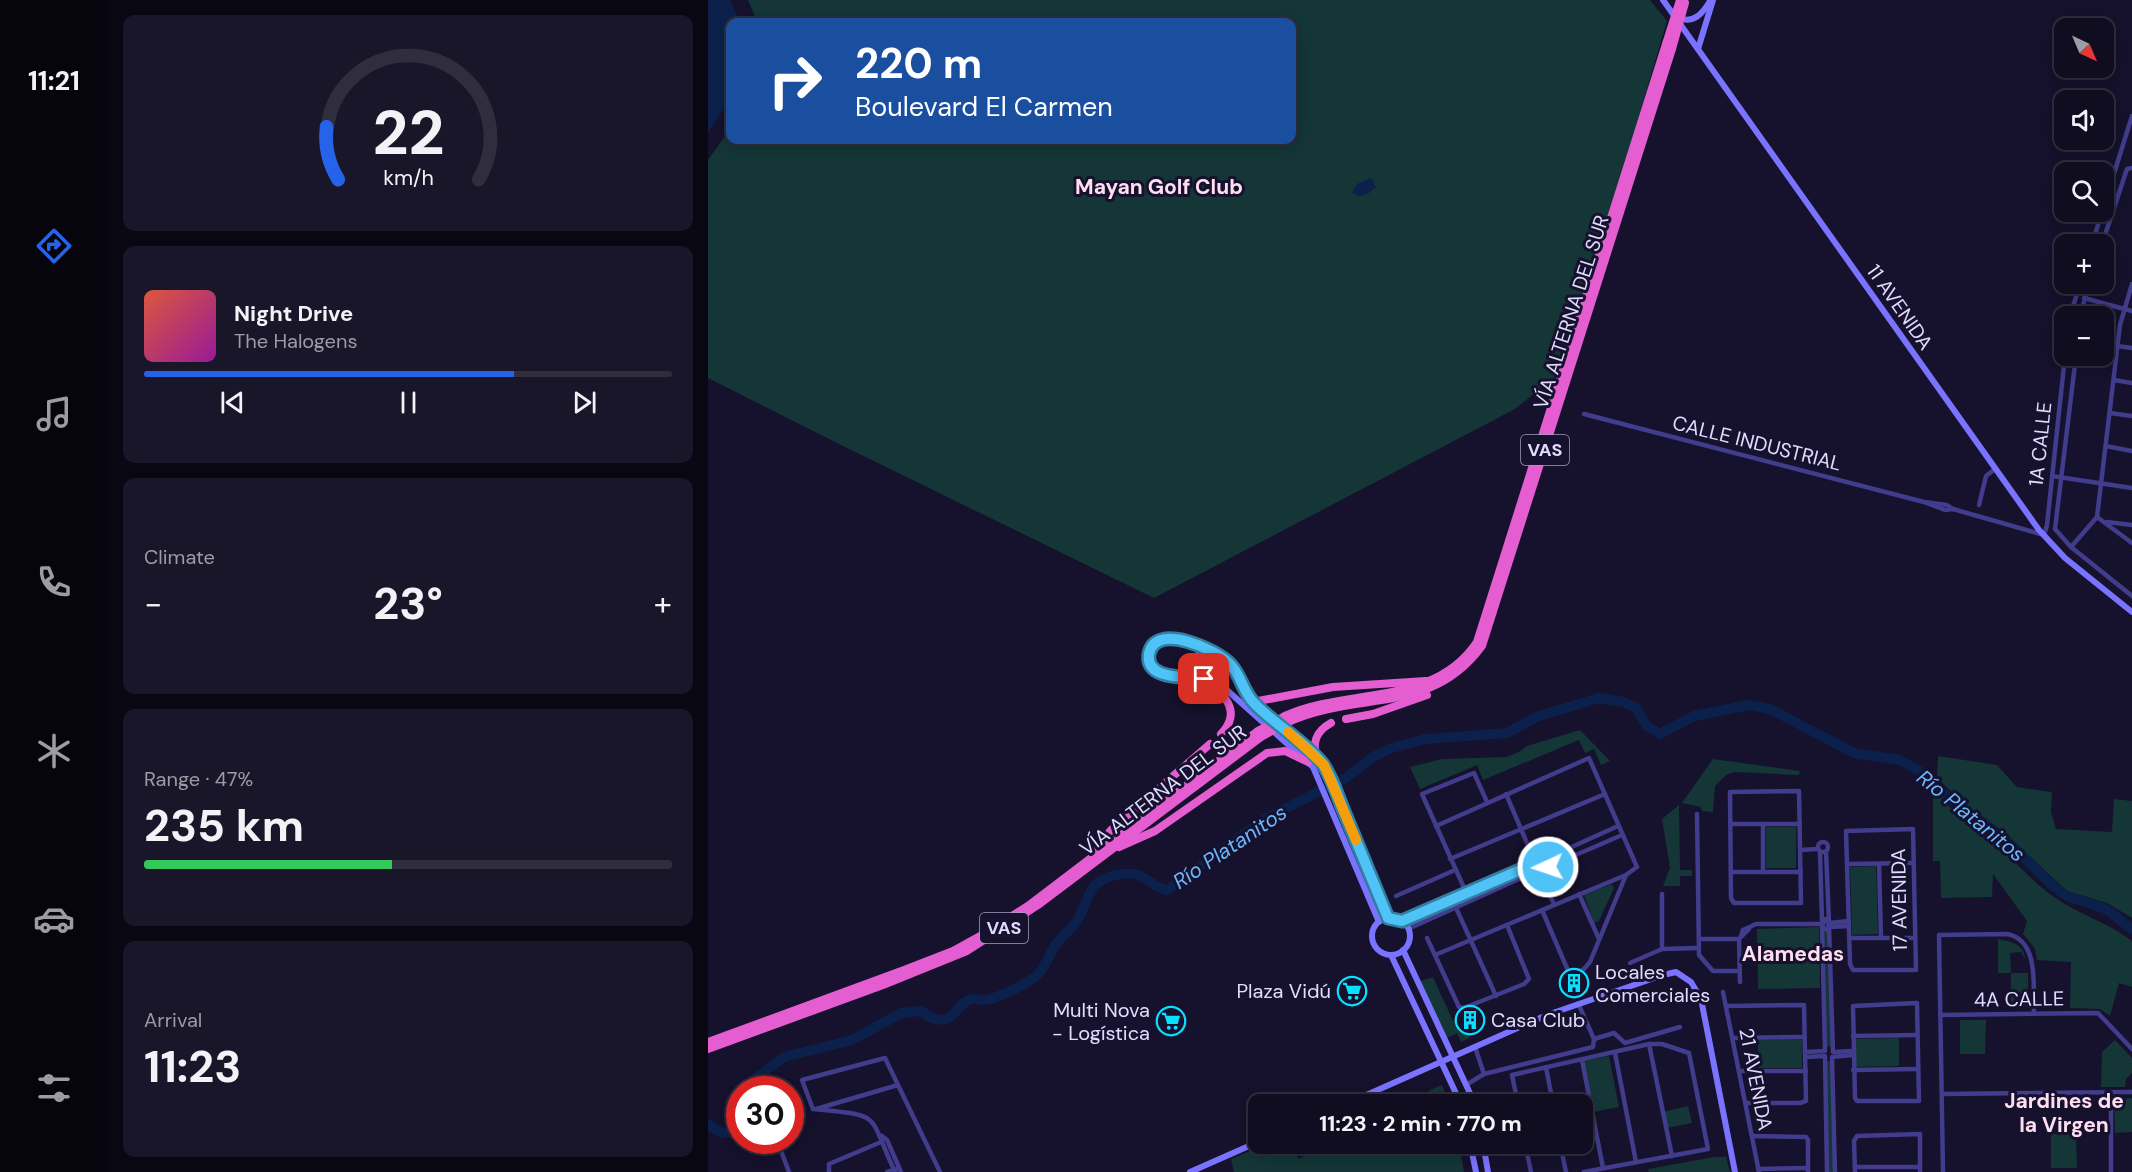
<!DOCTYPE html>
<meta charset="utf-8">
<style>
:root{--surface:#100d21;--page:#19162a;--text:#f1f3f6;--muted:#9c9ca5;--line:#302d3f;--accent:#2563eb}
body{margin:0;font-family:"DM Sans",sans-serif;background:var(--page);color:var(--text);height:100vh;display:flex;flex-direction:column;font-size:22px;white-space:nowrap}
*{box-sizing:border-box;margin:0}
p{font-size:20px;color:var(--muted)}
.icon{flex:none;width:33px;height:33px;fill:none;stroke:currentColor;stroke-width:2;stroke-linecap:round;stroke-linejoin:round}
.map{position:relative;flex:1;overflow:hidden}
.drawer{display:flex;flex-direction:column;gap:15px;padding:15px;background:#090712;width:600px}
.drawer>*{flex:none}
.top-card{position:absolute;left:18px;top:18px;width:570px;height:126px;border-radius:12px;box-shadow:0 3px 15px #0003,0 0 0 2px var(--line);background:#1a4fa0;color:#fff;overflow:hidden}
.needle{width:39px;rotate:136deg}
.fabs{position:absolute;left:1346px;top:18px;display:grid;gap:12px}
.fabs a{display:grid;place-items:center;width:60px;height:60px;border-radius:12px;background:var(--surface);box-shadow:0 3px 15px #0003,0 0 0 2px var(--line);font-size:30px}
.speed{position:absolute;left:18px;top:1076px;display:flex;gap:12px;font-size:30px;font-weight:700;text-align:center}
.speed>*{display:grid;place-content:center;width:78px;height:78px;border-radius:50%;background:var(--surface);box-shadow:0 3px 15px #0003,0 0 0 2px var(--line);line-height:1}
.speed .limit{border:9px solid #d22;background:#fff;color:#111}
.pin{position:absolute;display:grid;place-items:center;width:51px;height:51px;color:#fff;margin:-26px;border-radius:12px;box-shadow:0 3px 9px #0006}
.me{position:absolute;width:66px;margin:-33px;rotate:267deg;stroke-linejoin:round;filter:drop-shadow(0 0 4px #0008)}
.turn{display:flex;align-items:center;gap:21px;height:126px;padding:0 30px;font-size:27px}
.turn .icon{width:78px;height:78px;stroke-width:2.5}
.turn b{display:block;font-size:42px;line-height:51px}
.big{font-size:45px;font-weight:700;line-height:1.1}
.drawer .card{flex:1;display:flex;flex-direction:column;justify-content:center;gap:9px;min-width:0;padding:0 21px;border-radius:12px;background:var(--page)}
.drawer .dial{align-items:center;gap:0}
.dial svg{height:156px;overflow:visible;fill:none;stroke:var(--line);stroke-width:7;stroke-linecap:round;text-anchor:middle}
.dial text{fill:var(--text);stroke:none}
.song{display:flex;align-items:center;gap:18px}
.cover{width:72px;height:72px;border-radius:9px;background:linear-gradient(135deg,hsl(10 70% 55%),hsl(300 70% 35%))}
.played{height:6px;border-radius:3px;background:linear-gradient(90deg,var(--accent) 70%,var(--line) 70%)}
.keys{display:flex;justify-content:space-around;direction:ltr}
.heat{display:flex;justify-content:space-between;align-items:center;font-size:33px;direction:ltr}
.charge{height:9px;border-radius:4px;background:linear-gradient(90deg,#34c759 47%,var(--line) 0)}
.trip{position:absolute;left:540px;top:1094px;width:345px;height:60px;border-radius:12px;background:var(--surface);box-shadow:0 3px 15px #0003,0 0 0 2px var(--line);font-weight:700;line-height:60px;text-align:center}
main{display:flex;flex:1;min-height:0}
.dock{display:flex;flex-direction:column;width:108px;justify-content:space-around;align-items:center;background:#06050d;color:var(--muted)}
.dock .icon{width:42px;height:42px}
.dock .current{color:var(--accent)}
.dock b{font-size:27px;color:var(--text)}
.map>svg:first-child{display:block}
.green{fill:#143636}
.water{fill:#0b214b}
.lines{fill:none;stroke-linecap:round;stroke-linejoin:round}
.river{stroke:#0b214b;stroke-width:10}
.minor{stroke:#413c8b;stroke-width:4.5}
.secondary{stroke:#7a73ff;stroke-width:6}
.trunk{stroke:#e45dd1;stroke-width:8}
.trunk-bridge{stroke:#e45dd1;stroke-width:8}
.route-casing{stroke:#337fa1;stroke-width:15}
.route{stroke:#4fc3f7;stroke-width:10}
.slow{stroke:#f59e0b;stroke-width:10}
.labels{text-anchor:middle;stroke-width:6;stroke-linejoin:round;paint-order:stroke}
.shield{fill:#16112c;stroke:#a49fc0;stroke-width:1.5}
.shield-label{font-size:18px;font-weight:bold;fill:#e1dcff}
.street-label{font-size:20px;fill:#e1dcff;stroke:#16112c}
.poi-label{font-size:20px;fill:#e1dcff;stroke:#16112c;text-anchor:start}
.neighbourhood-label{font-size:21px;font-weight:bold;fill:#ffdef2;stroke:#16112c}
.water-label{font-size:21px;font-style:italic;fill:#6ab6ff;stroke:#16112c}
</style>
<main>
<nav class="dock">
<b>11:21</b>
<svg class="icon current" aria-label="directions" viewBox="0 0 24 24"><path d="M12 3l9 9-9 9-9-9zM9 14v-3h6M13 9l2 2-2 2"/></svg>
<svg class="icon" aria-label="music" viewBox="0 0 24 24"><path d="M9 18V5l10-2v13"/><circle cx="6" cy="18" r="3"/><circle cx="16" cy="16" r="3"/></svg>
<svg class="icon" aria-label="phone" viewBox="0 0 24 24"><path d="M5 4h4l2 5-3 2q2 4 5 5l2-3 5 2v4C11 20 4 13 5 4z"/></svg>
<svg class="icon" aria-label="climate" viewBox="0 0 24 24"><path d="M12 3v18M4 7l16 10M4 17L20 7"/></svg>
<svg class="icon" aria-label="car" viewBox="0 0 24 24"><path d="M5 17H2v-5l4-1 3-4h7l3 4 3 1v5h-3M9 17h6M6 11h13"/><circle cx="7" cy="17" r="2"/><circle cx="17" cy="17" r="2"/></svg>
<svg class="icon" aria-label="filters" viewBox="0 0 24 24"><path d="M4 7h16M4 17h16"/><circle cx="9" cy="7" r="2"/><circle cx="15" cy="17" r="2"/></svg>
</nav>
<section class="drawer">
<div class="card dial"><svg viewBox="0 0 100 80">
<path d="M14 69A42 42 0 1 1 86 69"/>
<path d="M14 69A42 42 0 0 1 8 42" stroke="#2563eb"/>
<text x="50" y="56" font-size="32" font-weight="700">22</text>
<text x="50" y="72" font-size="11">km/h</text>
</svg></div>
<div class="card">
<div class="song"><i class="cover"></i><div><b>Night Drive</b><p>The Halogens</p></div></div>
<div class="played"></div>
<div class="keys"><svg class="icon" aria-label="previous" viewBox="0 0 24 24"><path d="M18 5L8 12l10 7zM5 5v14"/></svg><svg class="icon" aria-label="pause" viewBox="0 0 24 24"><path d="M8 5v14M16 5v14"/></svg><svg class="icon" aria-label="next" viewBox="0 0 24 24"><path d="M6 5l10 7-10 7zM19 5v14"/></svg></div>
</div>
<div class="card"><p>Climate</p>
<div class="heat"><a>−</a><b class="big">23°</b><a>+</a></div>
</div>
<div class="card"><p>Range · 47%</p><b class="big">235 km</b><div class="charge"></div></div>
<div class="card"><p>Arrival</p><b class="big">11:23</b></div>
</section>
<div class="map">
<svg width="1424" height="1172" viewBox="0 0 1424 1172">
<rect width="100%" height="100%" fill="#16112c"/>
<g class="green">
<path d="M40,0H942L959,21L856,370L807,409L446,598L133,445L0,378V160L22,129V140H584V22H49Z"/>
<path d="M872,730L902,761L893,765L886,749L877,753L871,740L775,780L769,765L712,789L702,767L734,759L798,757L811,752L819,746Z"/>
<path d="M1230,756L1289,765L1309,787L1344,792L1343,812L1348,829L1404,832L1406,799L1424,801V918L1399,903L1359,891L1291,828L1255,803L1229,778Z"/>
<path d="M1005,759L1092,771L1091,775L1026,772L1018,775L1007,786L1005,812L994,811L993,807L974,803Z"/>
<path d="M1225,788C1242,813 1262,821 1283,840C1307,860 1325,884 1352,901C1377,917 1399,922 1424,941V987L1411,983L1402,1016L1392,1009L1362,1008L1363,962L1329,960L1327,949L1315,934L1319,921L1285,874L1284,897L1233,898L1232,861H1225Z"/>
<path d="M971,805L972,870H984V876H972V886H955L962,868L954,819Z"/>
<rect x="1058" y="827" width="30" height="41"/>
<path d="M1168,866L1170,934L1144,935L1142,867Z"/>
<path d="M904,884L906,888L891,921L886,923L876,895Z"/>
<path d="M1111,927L1112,988L1050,989L1049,929Z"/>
<path d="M1115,932H1120L1124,1046L1118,1047Z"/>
<path d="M1290,939C1303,942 1316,943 1317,959L1313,952L1302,953L1303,973H1320V1006H1303V973H1290Z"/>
<path d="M725,977L745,1021L752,1018L754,1022L750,1024L752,1030L757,1029L762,1038L753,1042L749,1033L739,1038L712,981Z"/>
<path d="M1252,1020H1278L1277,1054H1252Z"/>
<path d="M1191,1038V1066L1147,1067V1039Z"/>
<rect x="1050" y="1040" width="44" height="28"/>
<path d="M1407,1040L1424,1058V1073L1418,1079L1417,1087H1393L1394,1052Z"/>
<path d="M901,1056L911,1107L885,1112L875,1061Z"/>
<path d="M1118,1061H1124L1126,1172H1120Z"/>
<path d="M734,1085L742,1104H708L722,1090Z"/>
<path d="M1424,1098V1132L1407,1133L1406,1099Z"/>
<path d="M980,1106L984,1123L959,1128L955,1112Z"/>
<path d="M1368,1133L1369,1168H1343V1134Z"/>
<path d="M561,1143H586L590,1159L625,1143H751L756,1172H526L523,1159Z"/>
<path d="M1006,1157H1018L1022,1172H941L940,1169Z"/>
</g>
<g class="water">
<path d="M0,0H22L32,22H22V100L0,132Z"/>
<path d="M663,178L668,187L661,193L651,197L644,193L649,184Z"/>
</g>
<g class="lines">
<g class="river">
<path d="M33,1089L76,1057L144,1040L193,1013L213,1011C217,1013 220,1017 224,1018C246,1026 246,1006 261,1000C267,997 269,1000 275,1000C288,1000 318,984 328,976C337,968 340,958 345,949C350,939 362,931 369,921C381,901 379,881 408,875C438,868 438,886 459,890L555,820L638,778L665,757L683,748L718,739L799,733L828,717L891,698L916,702L928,708L939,726L952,734L986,716L1041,705L1062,709L1146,753L1192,760L1215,773L1245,802L1293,835L1345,886L1359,896L1398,909L1424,929"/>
<path d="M0,1125L15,1133L21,1132L30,1123L22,1101L32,1090"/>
</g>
<g class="minor">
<path d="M1395,209L1424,116"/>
<path d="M1384,244L1394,212"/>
<path d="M1394,244L1419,169L1424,168"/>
<path d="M1376,298L1424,311"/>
<path d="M1362,316L1372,284"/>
<path d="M1372,316L1381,284"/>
<path d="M1409,346L1424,348"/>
<path d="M1368,356L1347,529L1363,547L1424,596"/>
<path d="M1406,380L1424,383"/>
<path d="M1402,413L1424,416"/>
<path d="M876,414L1216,502L1239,505L1245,509"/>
<path d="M1398,446L1424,451"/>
<path d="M1344,476L1424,488"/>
<path d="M1216,502L1237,510L1245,509L1336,535L1339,525L1357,356"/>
<path d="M1271,505L1278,476L1287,469"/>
<path d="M1389,517L1424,543"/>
<path d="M1399,522L1424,525"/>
<path d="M1363,547L1389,517L1412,325L1424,284"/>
<path d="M1091,791L1093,903H1026L1023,898L1022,792Z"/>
<path d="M798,794L825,857"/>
<path d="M989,814L991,955L1005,971H1031"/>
<path d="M1022,824H1092"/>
<path d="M1205,829L1208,970H1145L1142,964L1138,831Z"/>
<circle cx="1115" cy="847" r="5"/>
<path d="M1092,850L1110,849"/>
<path d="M1118,851L1121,923L1119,930L1114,927L1117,919L1121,923L1141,921"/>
<path d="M1112,852L1114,921"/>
<path d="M742,859L897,794"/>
<path d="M837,859L840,867L832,876L823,874L819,865L825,857L832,856L837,859L910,826"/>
<path d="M1139,864L1205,863"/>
<path d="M1171,864L1173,938"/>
<path d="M840,867L914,835"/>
<path d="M1023,872H1093"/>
<path d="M1055,872V824"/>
<path d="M833,876L846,904"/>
<path d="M871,894L891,939"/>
<path d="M954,894V949"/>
<path d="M688,896L747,870"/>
<path d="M744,899L788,996"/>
<path d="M761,899L714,794L766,773L779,802"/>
<path d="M834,910L861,973L875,970L882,962L918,875"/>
<path d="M694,921L819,867"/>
<path d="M1141,926L1121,927L1125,1052L1145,1051"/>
<path d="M700,929L822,874"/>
<path d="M1033,936L1035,930L1048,924H1114"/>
<path d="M719,938L751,1007L756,1008L816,984L821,979L799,925"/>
<path d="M1141,938H1207"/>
<path d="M992,939H1031L1041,929"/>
<path d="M1031,939L1032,982"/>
<path d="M727,955L918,875L929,867L881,758L728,826"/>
<path d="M922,963L954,949L990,948"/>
<path d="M1015,992L1051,1172"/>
<path d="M870,1003L886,1039L906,1033L917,1043L972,1027"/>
<path d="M1209,1003L1211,1101H1149L1147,1098L1145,1006Z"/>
<path d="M1018,1006L1096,1005L1098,1101L1092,1103H1038"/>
<path d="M1232,1015L1390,1013L1424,1049"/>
<path d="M1145,1036L1209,1035"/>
<path d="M1025,1038L1097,1037"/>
<path d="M941,1044L964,1156"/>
<path d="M767,1047L776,1074"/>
<path d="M1097,1052L1117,1051L1114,926"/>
<path d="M907,1053L928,1162"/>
<path d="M1098,1057L1117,1056L1119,1172"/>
<path d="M874,1060L895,1168"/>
<path d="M838,1067L845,1104"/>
<path d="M1145,1070L1210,1069"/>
<path d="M1031,1071H1098"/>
<path d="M758,1085L776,1074L885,1047L886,1039"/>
<path d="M1403,1092V1172"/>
<path d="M1234,1094L1424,1092"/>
<path d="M810,1104L804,1075L941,1044H954L981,1053L1000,1149L876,1172"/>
<path d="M105,1109L94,1080L177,1058L232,1172"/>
<path d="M105,1109C176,1116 159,1112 187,1172"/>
<path d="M108,1109L190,1085"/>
<path d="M174,1136L179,1140L193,1172"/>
<path d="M1045,1136L1098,1137L1100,1140V1172"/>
<path d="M69,1140L81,1172"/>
<path d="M817,1143L823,1172"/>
<path d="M852,1143L858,1172"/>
<path d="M1147,1167H1212"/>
<path d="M1050,1169L1100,1168"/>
<path d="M121,1172V1164L173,1142"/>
<path d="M179,1172L189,1169"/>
<path d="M1127,1172L1124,1057L1145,1055"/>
<path d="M1147,1172L1146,1141L1149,1136L1212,1134V1172"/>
<path d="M1235,1172L1231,935L1299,934C1332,940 1325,988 1326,1013"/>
</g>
<g class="secondary">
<path d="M955,0L1331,530L1357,558L1424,612"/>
<path d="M971,18C986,24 995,13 1002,1"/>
<path d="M990,49L1005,0"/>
<path d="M485,678C495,668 493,655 487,644"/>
<circle cx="683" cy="936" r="19"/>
<path d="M671,922L605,767L511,683L450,673L444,667L441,658L444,646L455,639L487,644L502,649L528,670L545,702L614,763L680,918"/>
<path d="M695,950L767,1104"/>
<path d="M683,955L753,1104"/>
<path d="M638,1104L839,1015L955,975L968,972L983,982L993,999L1027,1172"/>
<path d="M762,1143L768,1172"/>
<path d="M775,1143L780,1172"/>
<path d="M482,1172L550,1142"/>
</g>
<g class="trunk">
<path d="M496,679C516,694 535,711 513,734"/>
<path d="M545,702L625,687L718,681"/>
<path d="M577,716C641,687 726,707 769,642L958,44"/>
<path d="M638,719L665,714L719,695"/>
<path d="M580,722C651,690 723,716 774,646L964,49"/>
<path d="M610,760C603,744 608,731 623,723"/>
<path d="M411,847L447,831L559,753L577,751L600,762"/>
<path d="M385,853L403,830L502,744"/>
<path d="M0,1042L196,970L245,951L274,935L320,906L550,731"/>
<path d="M0,1049L175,985L259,951L330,905L553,737"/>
</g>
<g class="trunk-bridge">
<path d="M958,44L972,0"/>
<path d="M964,49L977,3"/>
<path d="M550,731L577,716"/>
<path d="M553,737L580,722"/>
</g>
</g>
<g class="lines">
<g class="route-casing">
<path id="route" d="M496,679C480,676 437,681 441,654C447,621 509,650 522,664C533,675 535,692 546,703C566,724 595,740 614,763C623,775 629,794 635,809C650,845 665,881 680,918L694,921L819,867L823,874L829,877L835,875L840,867"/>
</g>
<use href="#route" class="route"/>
<path class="slow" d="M580,732L616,765L648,840"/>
</g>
<defs>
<g id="building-ring" transform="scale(1.5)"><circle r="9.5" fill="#16112c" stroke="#08e0ff" stroke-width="1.5"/><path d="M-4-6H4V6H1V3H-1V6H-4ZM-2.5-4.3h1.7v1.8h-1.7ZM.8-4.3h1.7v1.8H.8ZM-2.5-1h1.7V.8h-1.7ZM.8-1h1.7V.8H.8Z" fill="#08e0ff"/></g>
<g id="supermarket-ring" transform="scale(1.5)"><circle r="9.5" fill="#16112c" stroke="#08e0ff" stroke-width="1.5"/><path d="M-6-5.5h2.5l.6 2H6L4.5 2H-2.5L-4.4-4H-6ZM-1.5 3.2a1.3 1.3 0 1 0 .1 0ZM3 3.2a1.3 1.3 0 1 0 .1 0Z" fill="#08e0ff"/></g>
</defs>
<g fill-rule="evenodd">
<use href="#building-ring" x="866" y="983"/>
<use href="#supermarket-ring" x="644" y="991"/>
<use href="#building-ring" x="762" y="1020"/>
<use href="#supermarket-ring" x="463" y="1021"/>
</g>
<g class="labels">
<g class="shield">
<rect x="813" y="435" width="48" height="30" rx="4.5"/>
<rect x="272" y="913" width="48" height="30" rx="4.5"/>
</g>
<g class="shield-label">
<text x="837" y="456">VAS</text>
<text x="296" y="934">VAS</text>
</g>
<g class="street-label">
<text transform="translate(1192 307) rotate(55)" y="7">11 AVENIDA</text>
<text transform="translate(863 312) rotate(-72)" y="7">VÍA ALTERNA DEL SUR</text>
<text transform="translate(1049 443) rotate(14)" y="7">CALLE INDUSTRIAL</text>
<text transform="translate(1332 444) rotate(-84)" y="7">1A CALLE</text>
<text transform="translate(455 790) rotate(-37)" y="7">VÍA ALTERNA DEL SUR</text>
<text transform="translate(1191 900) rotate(-91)" y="7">17 AVENIDA</text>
<text transform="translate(1311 999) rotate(-1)" y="7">4A CALLE</text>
<text transform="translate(1048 1079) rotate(79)" y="7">21 AVENIDA</text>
</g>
<g class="poi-label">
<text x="887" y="979">Locales<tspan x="887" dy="23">Comerciales</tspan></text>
<text x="623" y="998" text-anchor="end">Plaza Vidú</text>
<text x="442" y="1017" text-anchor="end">Multi Nova<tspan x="442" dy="23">- Logística</tspan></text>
<text x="783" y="1027">Casa Club</text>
</g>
<g class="neighbourhood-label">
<text x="451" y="194">Mayan Golf Club</text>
<text x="1085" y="961">Alamedas</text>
<text x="1356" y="1108">Jardines de<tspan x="1356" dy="24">la Virgen</tspan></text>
</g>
<g class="water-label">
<text transform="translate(1263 816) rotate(39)" y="7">Río Platanitos</text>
<text transform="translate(522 847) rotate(-34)" y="7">Río Platanitos</text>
</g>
</g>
</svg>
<div class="fabs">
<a><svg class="needle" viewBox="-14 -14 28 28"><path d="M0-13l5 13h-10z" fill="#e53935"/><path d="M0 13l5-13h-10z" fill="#9c9ca5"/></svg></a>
<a><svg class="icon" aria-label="sound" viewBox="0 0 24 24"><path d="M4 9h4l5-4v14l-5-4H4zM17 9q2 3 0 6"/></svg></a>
<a><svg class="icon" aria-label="search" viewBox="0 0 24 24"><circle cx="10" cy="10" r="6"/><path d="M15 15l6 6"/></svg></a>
<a>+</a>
<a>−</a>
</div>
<div class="speed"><div class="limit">30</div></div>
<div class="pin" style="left:496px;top:679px;background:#d93025"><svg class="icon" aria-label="arrive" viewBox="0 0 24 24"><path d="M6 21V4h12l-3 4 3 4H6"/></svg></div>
<svg class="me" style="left:840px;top:867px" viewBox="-20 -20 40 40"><circle r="17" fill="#4fc3f7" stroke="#fff" stroke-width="3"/><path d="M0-11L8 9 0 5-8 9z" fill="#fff"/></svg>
<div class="trip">11:23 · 2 min · 770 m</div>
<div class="top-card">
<div class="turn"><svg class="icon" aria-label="right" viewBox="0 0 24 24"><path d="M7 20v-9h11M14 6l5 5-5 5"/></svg><div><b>220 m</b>Boulevard El Carmen</div></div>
</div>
</div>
</main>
